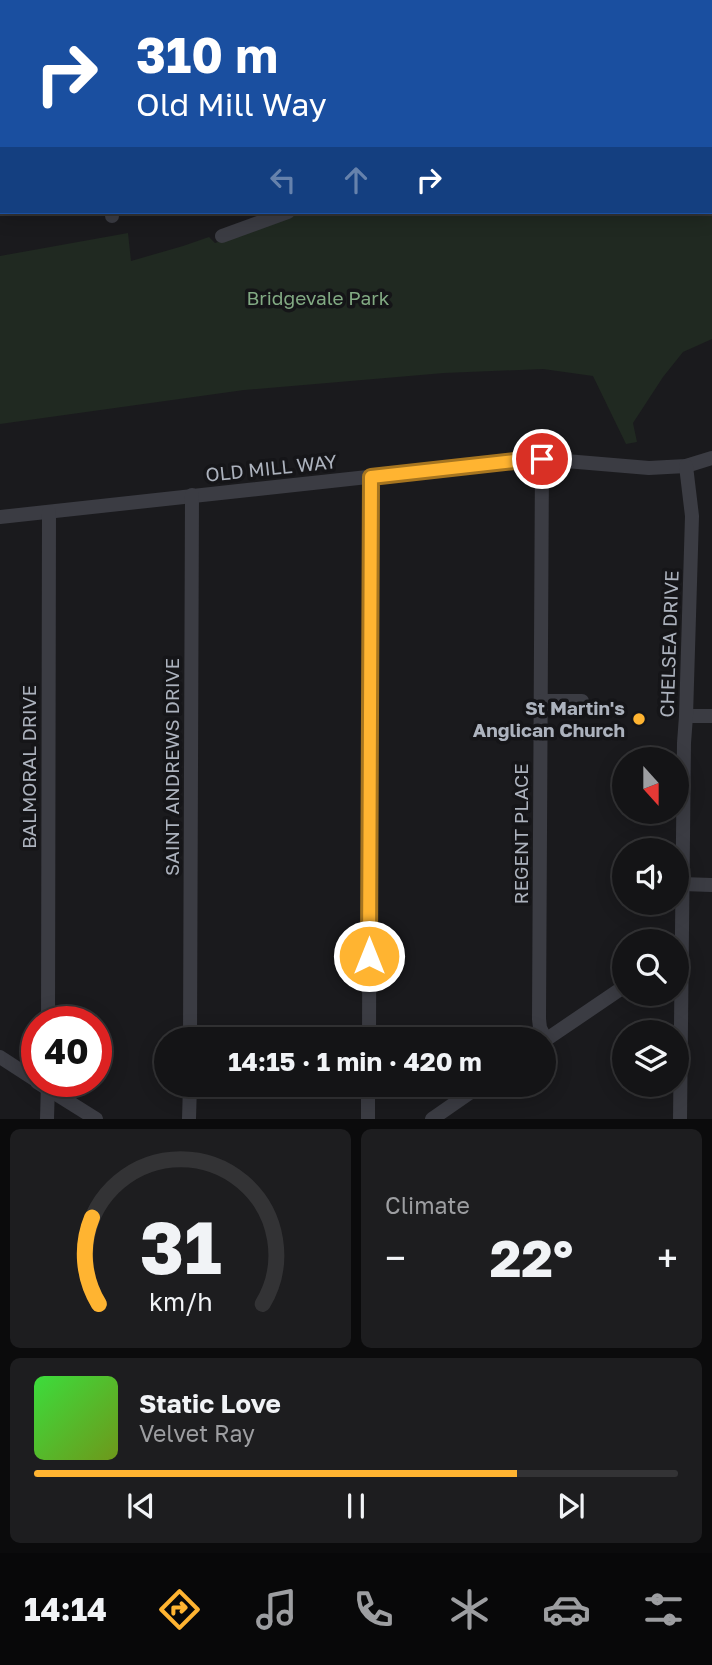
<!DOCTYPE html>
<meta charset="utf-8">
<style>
:root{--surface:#141416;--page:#1d1d1f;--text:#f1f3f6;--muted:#9d9ea1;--line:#333335;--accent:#ffb431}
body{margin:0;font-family:"Golos Text",sans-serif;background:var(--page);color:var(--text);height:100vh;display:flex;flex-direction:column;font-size:26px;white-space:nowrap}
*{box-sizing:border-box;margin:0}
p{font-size:23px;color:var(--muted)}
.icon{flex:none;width:38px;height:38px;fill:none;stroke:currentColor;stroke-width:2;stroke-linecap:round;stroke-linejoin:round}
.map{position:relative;height:1119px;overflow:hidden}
.drawer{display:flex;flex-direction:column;gap:10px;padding:10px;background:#0b0b0c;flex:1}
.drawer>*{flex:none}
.hud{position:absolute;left:0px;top:0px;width:712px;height:214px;box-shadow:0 4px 18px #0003,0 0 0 2px var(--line);background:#1a4fa0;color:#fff;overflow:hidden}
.needle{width:46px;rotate:159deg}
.tools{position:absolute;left:612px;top:747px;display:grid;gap:14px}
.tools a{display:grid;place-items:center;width:77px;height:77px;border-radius:50%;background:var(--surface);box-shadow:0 4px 18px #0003,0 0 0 2px var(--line);font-size:35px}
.speed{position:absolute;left:21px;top:1006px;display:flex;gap:14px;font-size:35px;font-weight:700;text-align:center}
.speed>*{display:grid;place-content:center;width:91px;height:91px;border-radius:50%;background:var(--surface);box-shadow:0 4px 18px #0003,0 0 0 2px var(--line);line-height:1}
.speed .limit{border:10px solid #d22;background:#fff;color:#111}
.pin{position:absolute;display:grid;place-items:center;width:60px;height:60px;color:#fff;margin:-30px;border:4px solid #fff;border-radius:50%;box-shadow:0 2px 7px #0007}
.me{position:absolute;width:77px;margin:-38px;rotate:0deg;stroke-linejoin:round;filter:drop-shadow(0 0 5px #0008)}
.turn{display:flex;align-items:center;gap:24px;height:147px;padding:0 21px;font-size:32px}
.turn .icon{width:91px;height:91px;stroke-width:2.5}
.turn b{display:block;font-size:49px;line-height:60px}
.lanes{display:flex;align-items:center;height:66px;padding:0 21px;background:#0003;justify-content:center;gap:35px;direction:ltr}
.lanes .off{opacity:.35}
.big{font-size:52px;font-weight:700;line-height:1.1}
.drawer .widget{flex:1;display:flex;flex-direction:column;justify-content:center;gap:10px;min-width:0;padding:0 24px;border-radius:10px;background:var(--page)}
.drawer .dial{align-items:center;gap:0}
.dial svg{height:182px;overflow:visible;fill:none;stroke:var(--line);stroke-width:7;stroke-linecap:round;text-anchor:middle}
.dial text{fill:var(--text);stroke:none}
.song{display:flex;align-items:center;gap:21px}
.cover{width:84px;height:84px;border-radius:10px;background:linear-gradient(135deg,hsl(120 70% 55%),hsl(80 70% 35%))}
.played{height:7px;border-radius:4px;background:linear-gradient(90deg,var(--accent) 75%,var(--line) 75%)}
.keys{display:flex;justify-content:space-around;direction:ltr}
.heat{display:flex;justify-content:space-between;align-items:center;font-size:38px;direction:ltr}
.drawer .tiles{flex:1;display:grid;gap:10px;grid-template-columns:1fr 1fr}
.widget:last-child{grid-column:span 2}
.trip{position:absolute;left:154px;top:1027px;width:402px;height:70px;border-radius:35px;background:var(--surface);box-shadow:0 4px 18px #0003,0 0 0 2px var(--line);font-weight:700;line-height:70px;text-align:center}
.tab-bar{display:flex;height:112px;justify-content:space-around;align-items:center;background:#080809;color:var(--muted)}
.tab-bar .icon{width:49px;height:49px}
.tab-bar .current{color:var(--accent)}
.tab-bar b{font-size:32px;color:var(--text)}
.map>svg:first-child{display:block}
.green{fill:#202921}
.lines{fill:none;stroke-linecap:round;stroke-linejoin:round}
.minor{stroke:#3b3c43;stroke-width:14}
.major{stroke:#575a62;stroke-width:18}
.route-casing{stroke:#a67520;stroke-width:18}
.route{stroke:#ffb431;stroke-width:12}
.poi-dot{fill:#ffb431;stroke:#151518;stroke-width:2.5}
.labels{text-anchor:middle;stroke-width:7;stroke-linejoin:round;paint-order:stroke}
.park-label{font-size:19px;fill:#82aa83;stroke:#151518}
.street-label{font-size:19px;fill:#acb2bd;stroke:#151518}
.poi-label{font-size:19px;font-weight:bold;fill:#acb2bd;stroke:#151518;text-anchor:end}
</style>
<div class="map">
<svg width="712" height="1119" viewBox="0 0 712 1119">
<rect width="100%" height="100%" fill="#1a1a1d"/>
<path class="green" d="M711,159L712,162V339L683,352L663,377L633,423L637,442L626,444L593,376L543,369L444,373L244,390L0,424V256L128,233L131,261L183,246L209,237L215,243L301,212H710Z"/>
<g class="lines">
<g class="minor">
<path d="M108,0V2"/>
<path d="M468,0V2"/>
<path d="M54,2L58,0"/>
<path d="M448,2L452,0"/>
<path d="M0,22L2,21"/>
<path d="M0,183H2"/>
<path d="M112,212V216"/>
<path d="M222,236L288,212"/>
<path d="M542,459L539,1019L540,1028L546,1040"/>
<path d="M0,517L515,461L542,459L649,468L686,466L712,458"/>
<path d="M541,701H582"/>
<path d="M686,716H712"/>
<path d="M682,884L712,885"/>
<path d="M48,1022L49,512"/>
<path d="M190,1040L192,495"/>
<path d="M369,1040L371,476"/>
<path d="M544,1041L625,986"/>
<path d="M0,1057L37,1081"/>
<path d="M37,1082L96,1119"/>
<path d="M47,1119L48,1083"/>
<path d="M189,1119L190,1085"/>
<path d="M368,1119V1085"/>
<path d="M432,1119L481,1085"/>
<path d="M680,1119L684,743L686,716L692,516L686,466"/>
</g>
<g class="major">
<path d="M656,0L657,2"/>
<path d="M710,128L712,132"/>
</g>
</g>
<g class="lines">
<g class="route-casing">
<path id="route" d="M369,956L371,477L515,461L542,459"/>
</g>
<use href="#route" class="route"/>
</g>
<circle class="poi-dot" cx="639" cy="719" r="7"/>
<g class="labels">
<g class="park-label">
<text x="318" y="305">Bridgevale Park</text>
</g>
<g class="street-label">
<text transform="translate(271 468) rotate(-6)" y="7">OLD MILL WAY</text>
<text transform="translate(669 644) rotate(-88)" y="7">CHELSEA DRIVE</text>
<text transform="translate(29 767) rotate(-90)" y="7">BALMORAL DRIVE</text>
<text transform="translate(172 767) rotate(-90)" y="7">SAINT ANDREWS DRIVE</text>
<text transform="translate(521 834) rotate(-90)" y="7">REGENT PLACE</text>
</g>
<g class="poi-label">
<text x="625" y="715">St Martin's<tspan x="625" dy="22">Anglican Church</tspan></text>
</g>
</g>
</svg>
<div class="tools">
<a><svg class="needle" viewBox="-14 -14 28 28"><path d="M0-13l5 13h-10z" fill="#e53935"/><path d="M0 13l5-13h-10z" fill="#9d9ea1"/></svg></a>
<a><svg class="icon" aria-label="sound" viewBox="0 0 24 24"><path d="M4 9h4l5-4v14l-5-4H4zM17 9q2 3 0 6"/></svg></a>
<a><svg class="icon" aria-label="search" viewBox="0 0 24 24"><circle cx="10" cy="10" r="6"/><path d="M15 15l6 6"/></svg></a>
<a><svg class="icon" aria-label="layers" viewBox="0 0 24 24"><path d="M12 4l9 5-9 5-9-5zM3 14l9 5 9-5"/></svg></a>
</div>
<div class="speed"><div class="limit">40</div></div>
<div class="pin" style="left:542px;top:459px;background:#d93025"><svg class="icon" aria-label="arrive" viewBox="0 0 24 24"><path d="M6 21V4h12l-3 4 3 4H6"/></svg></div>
<svg class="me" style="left:369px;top:956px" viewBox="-20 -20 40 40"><circle r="17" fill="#ffb431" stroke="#fff" stroke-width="3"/><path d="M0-11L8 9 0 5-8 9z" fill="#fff"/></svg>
<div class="trip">14:15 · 1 min · 420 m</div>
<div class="hud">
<div class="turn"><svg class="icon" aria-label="right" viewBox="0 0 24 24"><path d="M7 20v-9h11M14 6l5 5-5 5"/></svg><div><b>310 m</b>Old Mill Way</div></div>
<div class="lanes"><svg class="icon off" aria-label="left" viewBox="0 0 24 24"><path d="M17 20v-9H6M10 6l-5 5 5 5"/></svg><svg class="icon off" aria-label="ahead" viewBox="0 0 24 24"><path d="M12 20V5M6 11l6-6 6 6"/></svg><svg class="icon" aria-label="right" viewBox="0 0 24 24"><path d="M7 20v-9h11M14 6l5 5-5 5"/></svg></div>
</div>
</div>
<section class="drawer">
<div class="tiles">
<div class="widget dial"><svg viewBox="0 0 100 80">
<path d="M14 69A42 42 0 1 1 86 69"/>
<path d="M14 69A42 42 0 0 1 11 31" stroke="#ffb431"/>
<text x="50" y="56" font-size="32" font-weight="700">31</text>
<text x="50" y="72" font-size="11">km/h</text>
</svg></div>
<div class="widget"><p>Climate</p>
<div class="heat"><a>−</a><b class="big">22°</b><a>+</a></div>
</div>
<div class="widget">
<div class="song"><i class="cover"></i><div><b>Static Love</b><p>Velvet Ray</p></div></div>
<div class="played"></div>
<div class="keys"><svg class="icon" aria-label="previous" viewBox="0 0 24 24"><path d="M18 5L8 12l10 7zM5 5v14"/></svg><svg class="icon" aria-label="pause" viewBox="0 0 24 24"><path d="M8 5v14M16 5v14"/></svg><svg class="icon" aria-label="next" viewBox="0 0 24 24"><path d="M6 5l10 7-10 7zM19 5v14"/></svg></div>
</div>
</div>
</section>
<nav class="tab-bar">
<b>14:14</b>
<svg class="icon current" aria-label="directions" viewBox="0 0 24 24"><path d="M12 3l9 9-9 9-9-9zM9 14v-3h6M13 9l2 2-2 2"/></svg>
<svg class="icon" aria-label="music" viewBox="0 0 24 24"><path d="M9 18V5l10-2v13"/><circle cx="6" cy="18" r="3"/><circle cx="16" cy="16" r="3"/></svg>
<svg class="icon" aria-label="phone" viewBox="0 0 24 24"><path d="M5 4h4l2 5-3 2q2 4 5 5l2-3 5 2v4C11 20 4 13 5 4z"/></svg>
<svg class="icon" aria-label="climate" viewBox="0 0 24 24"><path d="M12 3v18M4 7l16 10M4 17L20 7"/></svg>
<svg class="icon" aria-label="car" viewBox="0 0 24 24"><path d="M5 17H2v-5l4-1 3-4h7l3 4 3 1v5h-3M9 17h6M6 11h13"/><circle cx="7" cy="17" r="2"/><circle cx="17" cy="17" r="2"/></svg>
<svg class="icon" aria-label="filters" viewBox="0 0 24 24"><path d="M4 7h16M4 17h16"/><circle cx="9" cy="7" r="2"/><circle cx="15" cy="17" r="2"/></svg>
</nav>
